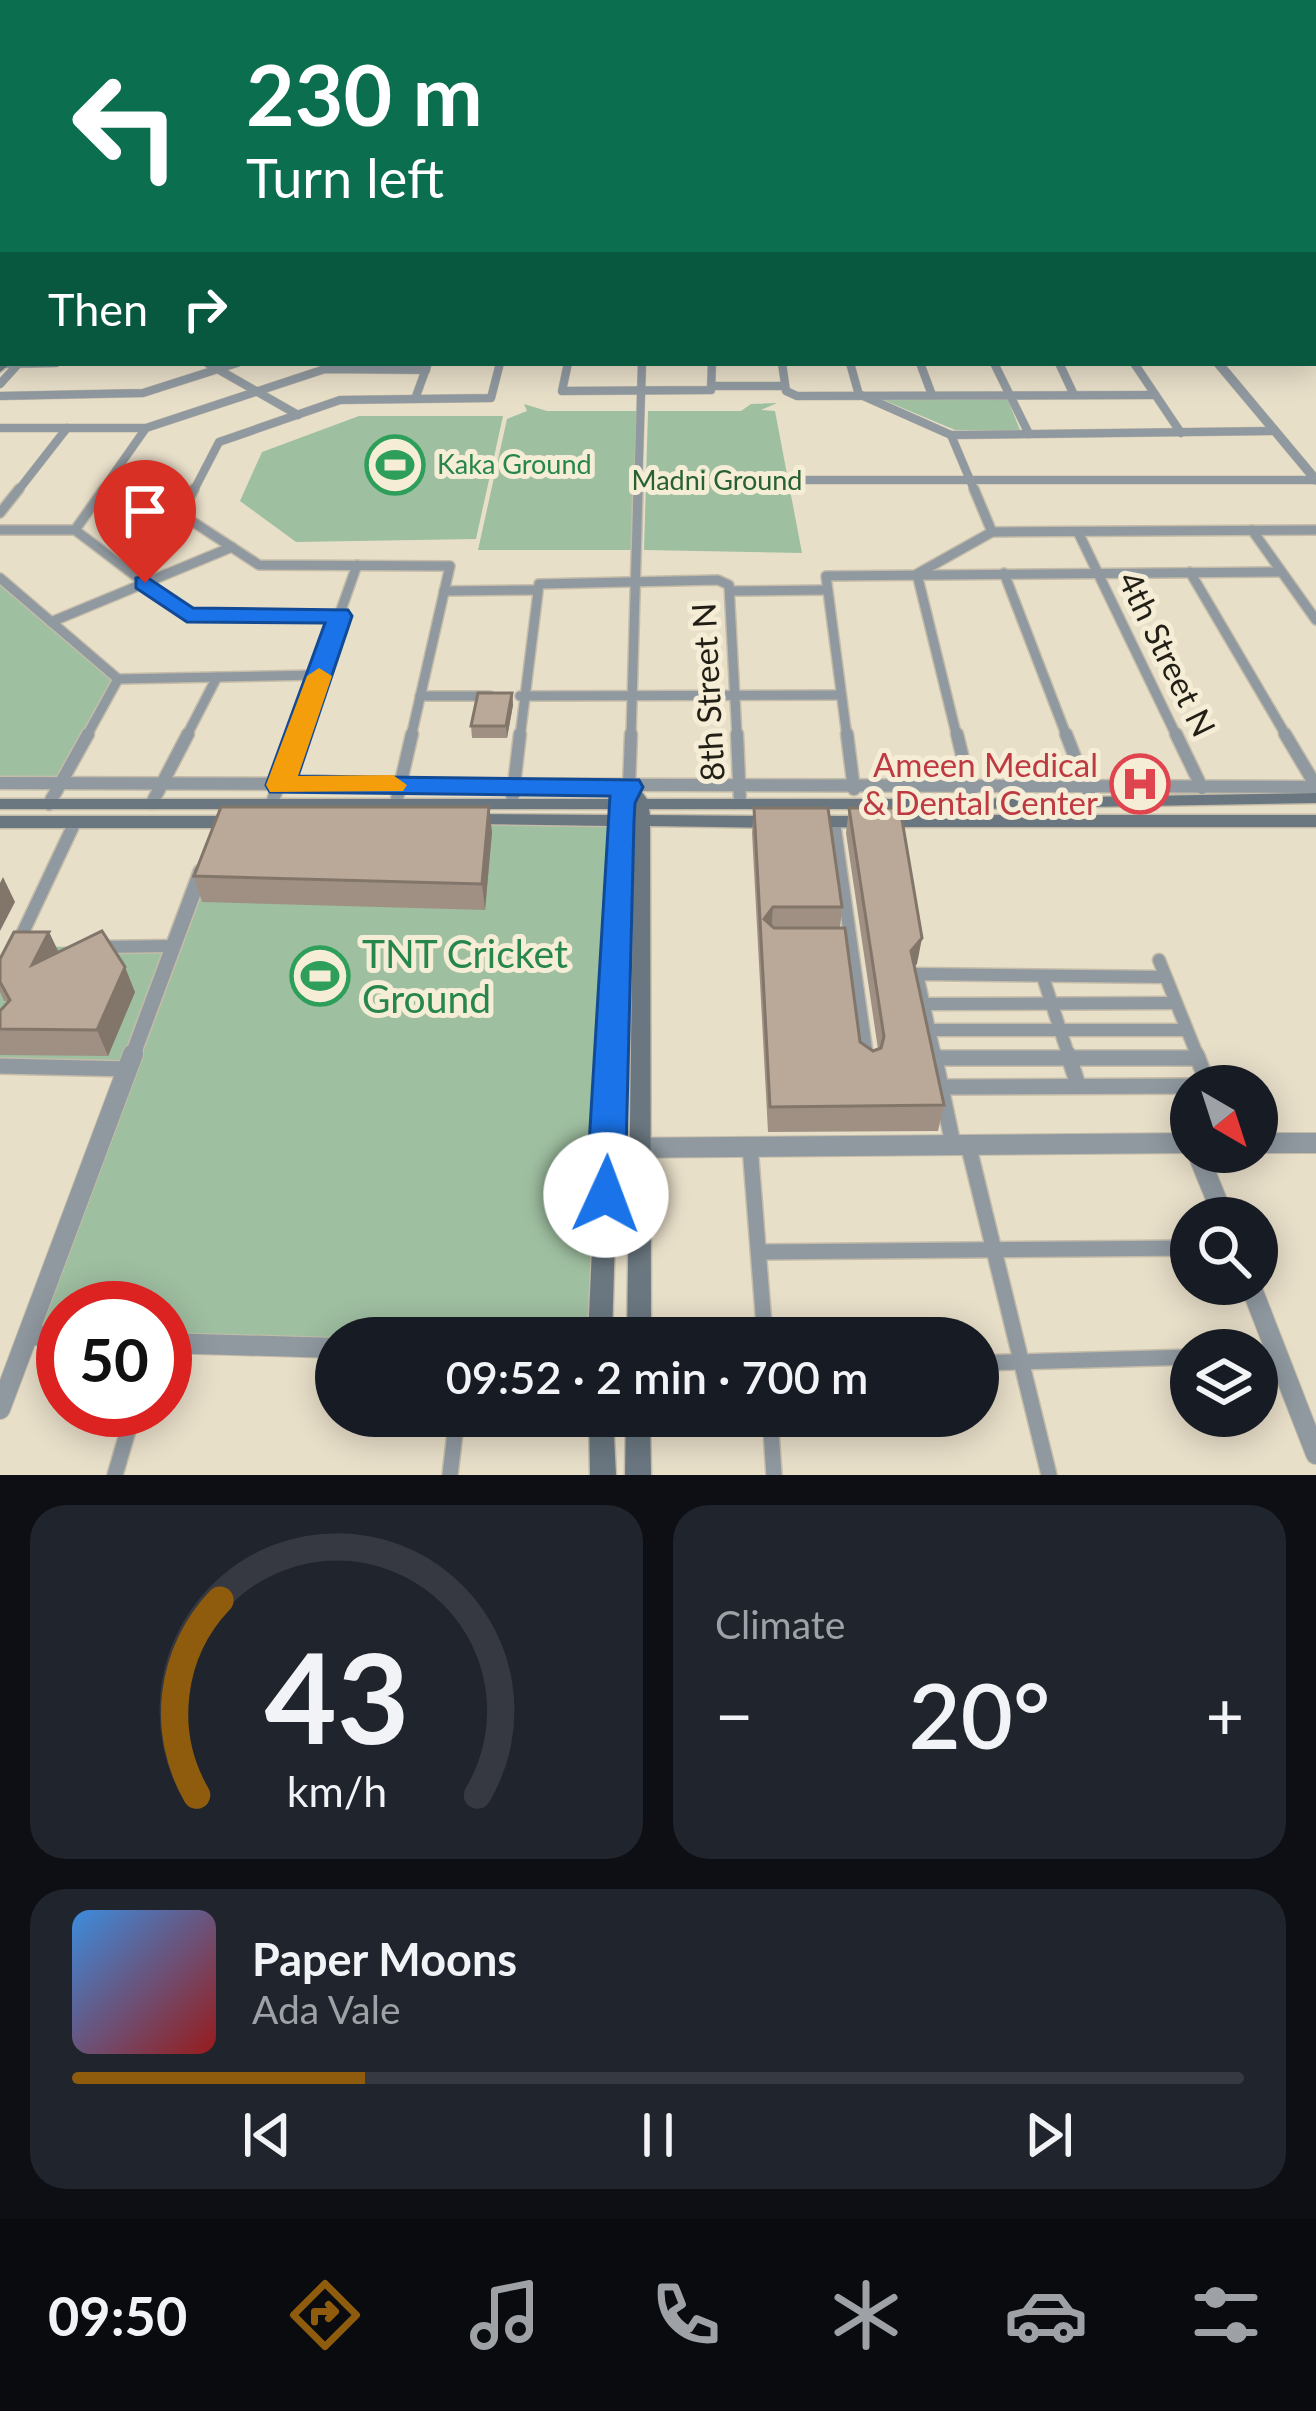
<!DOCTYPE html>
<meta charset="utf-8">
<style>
:root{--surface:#171b24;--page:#20242c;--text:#f1f3f6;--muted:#9ea1a6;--line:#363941;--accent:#8f5b0c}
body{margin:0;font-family:Lato,sans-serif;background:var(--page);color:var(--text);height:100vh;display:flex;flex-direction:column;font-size:45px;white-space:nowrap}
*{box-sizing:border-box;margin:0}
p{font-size:39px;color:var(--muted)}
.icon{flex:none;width:66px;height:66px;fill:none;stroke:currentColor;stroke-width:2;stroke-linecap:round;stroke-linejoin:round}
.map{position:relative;height:1475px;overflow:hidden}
.panel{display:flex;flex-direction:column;gap:30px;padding:30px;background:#0d0f14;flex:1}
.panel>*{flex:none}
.banner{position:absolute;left:0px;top:0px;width:1317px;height:366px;box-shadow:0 6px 30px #0003;background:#0b6e4f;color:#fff;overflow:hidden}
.needle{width:78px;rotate:141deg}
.buttons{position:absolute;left:1170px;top:1065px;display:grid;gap:24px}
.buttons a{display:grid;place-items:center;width:108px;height:108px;border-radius:50%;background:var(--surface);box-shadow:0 6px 30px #0003;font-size:60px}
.speed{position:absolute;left:36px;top:1281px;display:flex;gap:24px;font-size:60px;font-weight:700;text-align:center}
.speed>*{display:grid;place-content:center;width:156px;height:156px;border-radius:50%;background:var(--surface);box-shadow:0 6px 30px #0003;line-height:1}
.speed .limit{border:18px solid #d22;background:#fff;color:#111}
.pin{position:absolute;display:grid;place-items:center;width:102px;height:102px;color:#fff;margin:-123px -51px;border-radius:50% 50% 50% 0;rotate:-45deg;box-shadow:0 0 12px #0007}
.pin .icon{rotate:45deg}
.me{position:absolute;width:132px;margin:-66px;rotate:2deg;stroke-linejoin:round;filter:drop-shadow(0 0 9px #0008)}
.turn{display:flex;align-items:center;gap:42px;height:252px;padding:0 48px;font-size:54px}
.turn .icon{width:156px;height:156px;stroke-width:2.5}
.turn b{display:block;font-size:84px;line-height:102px}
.then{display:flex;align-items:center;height:114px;padding:0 48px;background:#0003;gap:24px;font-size:45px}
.big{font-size:90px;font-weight:600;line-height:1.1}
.panel .tile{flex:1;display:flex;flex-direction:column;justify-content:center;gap:18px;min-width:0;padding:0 42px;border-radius:36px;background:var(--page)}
.panel .dial{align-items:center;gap:0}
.dial svg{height:312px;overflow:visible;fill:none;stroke:var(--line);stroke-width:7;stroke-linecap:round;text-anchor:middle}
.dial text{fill:var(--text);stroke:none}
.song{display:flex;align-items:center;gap:36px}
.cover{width:144px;height:144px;border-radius:18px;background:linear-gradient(135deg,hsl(210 70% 55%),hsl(0 70% 35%))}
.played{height:12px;border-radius:6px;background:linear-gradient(90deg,var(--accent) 25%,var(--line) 25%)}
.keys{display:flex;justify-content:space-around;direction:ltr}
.heat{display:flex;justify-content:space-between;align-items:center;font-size:66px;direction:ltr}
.panel .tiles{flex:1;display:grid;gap:30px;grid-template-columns:1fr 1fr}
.tile:last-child{grid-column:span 2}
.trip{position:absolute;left:315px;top:1317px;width:684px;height:120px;border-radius:60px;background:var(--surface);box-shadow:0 6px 30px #0003;font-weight:600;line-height:120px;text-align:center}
.tab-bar{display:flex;height:192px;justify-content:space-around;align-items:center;background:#090b0e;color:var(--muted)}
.tab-bar .icon{width:84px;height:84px}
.tab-bar .on{color:var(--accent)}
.tab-bar b{font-size:54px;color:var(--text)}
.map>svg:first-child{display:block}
.green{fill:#9fbfa1}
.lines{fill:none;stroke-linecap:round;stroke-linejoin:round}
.stream{stroke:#75b3c3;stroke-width:3}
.minor-far4-casing{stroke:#c4bca9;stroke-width:8}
.minor-far3-casing{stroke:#c4bca9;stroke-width:9}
.minor-far2-casing{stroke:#c4bca9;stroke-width:12}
.minor-far1-casing{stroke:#c4bca9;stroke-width:15}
.minor-casing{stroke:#c4bca9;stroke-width:18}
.tertiary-far2-casing{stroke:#c4bca9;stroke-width:10}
.tertiary-far1-casing{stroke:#c4bca9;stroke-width:18}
.tertiary-casing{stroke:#c4bca9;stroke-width:22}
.secondary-casing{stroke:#c4bca9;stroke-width:3}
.primary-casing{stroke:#c4bca9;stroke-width:3}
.minor-far4{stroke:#9099a0;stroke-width:6}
.minor-far3{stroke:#9099a0;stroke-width:8}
.minor-far2{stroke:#9099a0;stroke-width:9}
.minor-far1{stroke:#9099a0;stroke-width:12}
.minor{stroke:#9099a0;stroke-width:15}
.tertiary-far2{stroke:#9099a0;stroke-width:9}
.tertiary-far1{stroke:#9099a0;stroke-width:15}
.tertiary{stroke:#9099a0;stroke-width:20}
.secondary{fill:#6a7780;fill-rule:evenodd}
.primary{fill:#4f5f6a;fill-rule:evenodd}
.wall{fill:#a09083}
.shaded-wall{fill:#82766a}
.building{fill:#baa898;stroke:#82766a;stroke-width:3}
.route{fill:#1a73e8;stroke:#114b97;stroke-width:3}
.slow{fill:#f59e0b}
.labels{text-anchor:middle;stroke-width:10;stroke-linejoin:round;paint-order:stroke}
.far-leisure-label{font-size:27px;fill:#27864d;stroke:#f5edd6;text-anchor:start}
.far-park-label{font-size:27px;fill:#276131;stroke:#f5edd6}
.street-label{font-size:33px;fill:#221f17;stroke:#f5edd6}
.health-label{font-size:33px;fill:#be3a42;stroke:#f5edd6;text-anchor:end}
.near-leisure-label{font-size:39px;fill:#27864d;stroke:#f5edd6;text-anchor:start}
</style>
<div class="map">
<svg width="1316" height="1475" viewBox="0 0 1316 1475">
<rect width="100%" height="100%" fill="#e8dfc9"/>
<g class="green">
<path d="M881,399L1008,400L1020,430H955Z"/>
<path d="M777,403L761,410L775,411L802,553L644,550L648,411H741L751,404Z"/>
<path d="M524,404L547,411H644L640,470L632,471L640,474L639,550H478L507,419L527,411Z"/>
<path d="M359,416H503L476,539L296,542L240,501L262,452Z"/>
<path d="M0,578L118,679L57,782L0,783Z"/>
<path d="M222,819L619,821L606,1338H336V1346L165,1340V1308H63V1341H20L127,1070L0,1066V973L15,947L175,946Z"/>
</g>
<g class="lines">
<path class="stream" d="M0,265L3,260"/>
<g class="minor-far4-casing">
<path id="minor-far4" d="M0,284L3,279"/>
</g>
<g class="minor-far3-casing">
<g id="minor-far3">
<path d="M207,363L298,415"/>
<path d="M568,363L562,391L711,390L712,363"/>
<path d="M782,363L786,391L797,396L1155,395"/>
<path d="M850,363L859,395"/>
<path d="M920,363L932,395"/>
<path d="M994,363L1029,434"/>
<path d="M1059,363L1074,395"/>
<path d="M1134,363L1181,433"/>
<path d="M4,364L56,363"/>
<path d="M0,384L19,363"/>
<path d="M713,386H785"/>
<path d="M861,395L951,435L975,492"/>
<path d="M0,396L143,393L237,363"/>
<path d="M415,399L427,366"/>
<path d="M0,428H146"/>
<path d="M951,435L1275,431"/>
<path d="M790,480H1316"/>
<path d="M17,492L67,428"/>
<path d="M101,492L146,428L325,369L426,370"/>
<path d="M193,492L219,442L340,400L491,398L500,363"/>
<path d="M638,492L642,363"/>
</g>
</g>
<g class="minor-far2-casing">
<g id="minor-far2">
<path d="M104,489L75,530L187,615L340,616"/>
<path d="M194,489L181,514L259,565L450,566L411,737"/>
<path d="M0,513L19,489"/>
<path d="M0,530H75"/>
<path d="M1252,530L1316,620"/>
<path d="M992,532L1316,530"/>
<path d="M1078,532L1177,737"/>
<path d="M1190,572L1287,737"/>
<path d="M1004,573L1067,737"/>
<path d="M0,578L118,679L86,737"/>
<path d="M444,591L536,590"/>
<path d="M730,591L826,590"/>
<path d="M51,622L232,547"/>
<path d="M118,679L319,675"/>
<path d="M420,696H490"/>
<path d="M520,696L841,695"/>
<path d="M186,737L217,677"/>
<path d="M296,737L357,565"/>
<path d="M520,737L539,584L718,580L729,585L737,737"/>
<path d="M631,737L638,489"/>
<path d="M847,737L826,576L1281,572"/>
<path d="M957,737L917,574L992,532L974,489"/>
</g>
</g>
<g class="minor-far1-casing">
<g id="minor-far1">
<path d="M737,734L740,802"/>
<path d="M847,734L854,789"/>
<path d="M957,734L974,804"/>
<path d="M1066,734L1092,801"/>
<path d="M1176,734L1202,788"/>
<path d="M1285,734L1316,786"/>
<path d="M0,783L1316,787"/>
<path d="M629,787L631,734"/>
<path d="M512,802L520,734"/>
<path d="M152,803L188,734"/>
<path d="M272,803L297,734"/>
<path d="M396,803L412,734"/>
<path d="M49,804L88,734"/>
<path d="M834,822L867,1056"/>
<path d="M17,945L75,822"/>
<path d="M99,947L174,946"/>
<path d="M1159,960L1198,1057"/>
<path d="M1043,977L1069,1057"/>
<path d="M924,1004L1175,1003"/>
<path d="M929,1030H1186"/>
<path d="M935,1057L917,974L1165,977"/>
</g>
</g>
<g class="minor-casing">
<g id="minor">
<path d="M934,1054L953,1144"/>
<path d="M1068,1054L1078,1085"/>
<path d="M1196,1054L1209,1086"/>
<path d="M936,1058H1198"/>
<path d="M0,1066L129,1069"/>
<path d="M942,1087L1192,1086"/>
<path d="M968,1144L1049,1475"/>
<path d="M750,1146L765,1338"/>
<path d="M759,1252L1191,1248"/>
<path d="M1257,1355H1277"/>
<path d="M978,1363L1191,1357"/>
<path d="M770,1416L774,1475"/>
<path d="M115,1475L134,1410"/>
<path d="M450,1475L457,1416"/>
</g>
</g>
<g class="tertiary-far2-casing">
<path id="tertiary-far2" d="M1218,363L1316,480"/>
</g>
<g class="tertiary-far1-casing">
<path id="tertiary-far1" d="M132,1057L201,872"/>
</g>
<g class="tertiary-casing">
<g id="tertiary">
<path d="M1257,1143H1316"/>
<path d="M608,1148L1191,1143"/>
<path d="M1197,1152L1224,1218"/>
<path d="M1250,1284L1316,1454"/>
<path d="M31,1335L63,1337"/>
<path d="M165,1343L336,1348"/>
<path d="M0,1409L133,1054"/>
</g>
</g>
<g class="secondary-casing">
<g id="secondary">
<path d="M3,361V363H11L0,372V364Z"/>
<path d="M629,782L635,783L647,799H974L1316,793V803L974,809H649L650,815L773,816L779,818L781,822L779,826L773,828L650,826L651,1338H627L634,826H627L612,1338H588L611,826L473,824L467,823L465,819L467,815L473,814L612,815V809H0V799H615L623,783Z"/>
<path d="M887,815H1316V827H887L881,825L879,821L881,817Z"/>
<path d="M0,816H233L239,818L241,822L239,826L233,828H0Z"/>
<path d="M809,816H863L869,818L871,822L869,826L863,828L803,826L801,822L803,818Z"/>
<path d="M589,1416H613L616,1475H590Z"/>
<path d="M626,1416H650L651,1475H625Z"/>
</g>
</g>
<g class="primary-casing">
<g id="primary">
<rect x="1314" y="294" width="2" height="8"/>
<rect x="1314" y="336" width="2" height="8"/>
</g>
</g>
<use href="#minor-far4" class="minor-far4"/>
<use href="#minor-far3" class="minor-far3"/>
<use href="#minor-far2" class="minor-far2"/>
<use href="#minor-far1" class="minor-far1"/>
<use href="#minor" class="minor"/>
<use href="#tertiary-far2" class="tertiary-far2"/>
<use href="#tertiary-far1" class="tertiary-far1"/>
<use href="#tertiary" class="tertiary"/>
<use href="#secondary" class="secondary"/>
<use href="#primary" class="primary"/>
</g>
<g class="wall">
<path d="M512,693L513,705L507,738H472L471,726Z"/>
<path d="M754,808L842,907L840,928L860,1042L873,1051L878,1049L846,833L849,808L922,938L915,966L944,1105L938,1131L768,1132L752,833Z"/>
<path d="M492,832L485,910L202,902L194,876Z"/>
<path d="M49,932L58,952L135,992L108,1056L0,1055V1011L9,1001H4L0,992V959Z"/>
</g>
<g class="shaded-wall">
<path d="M512,693L513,705L507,738L506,726Z"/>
<path d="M489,807L492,832L485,910L482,884Z"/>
<path d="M3,877L15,902L0,931V883Z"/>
<path d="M773,907L771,933L764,919Z"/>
<path d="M49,932L61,957L32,965Z"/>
<path d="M922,938L917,964L907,976L911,951Z"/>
<path d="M125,967L135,992L108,1056L97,1030Z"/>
</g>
<g class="building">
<path d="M478,693H512L506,726H471Z"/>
<path d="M221,807H489L482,884L194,876Z"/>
<path d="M754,808H828L842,907H773L764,919L774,928H845L860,1042L873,1051L881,1048L884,1037L849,808H900L922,938L911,951L944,1105L770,1107Z"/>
<path d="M102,931L125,967L97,1030L0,1029V1011L10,1000L0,982V959L14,932H49L32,965Z"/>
</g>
<linearGradient id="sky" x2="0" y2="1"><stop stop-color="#7ab4d9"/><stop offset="0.44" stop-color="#f5f1e7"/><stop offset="1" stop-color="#f5f1e7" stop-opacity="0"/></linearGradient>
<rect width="1316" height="367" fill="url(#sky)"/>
<path class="route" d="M145,576L193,608L348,610L352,616L298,776L639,780L643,787L635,803L634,821L625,1195L620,1208L606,1213L592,1208L586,1195L610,796L270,792L266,785L325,623L187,622L136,588V578Z"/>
<path class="slow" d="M319,668L332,676L298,776L393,775L407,785L403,791L270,792L266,785L307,676Z"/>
<defs>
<g id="stadium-ring" transform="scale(3)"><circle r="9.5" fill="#f5edd6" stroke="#2e9e5b" stroke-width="1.5"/><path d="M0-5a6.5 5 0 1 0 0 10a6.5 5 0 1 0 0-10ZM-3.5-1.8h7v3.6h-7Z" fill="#2e9e5b"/></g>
<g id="hospital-ring" transform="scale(3)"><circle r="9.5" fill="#f5edd6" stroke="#e0444e" stroke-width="1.5"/><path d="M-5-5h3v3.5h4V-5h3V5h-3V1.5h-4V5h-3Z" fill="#e0444e"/></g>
</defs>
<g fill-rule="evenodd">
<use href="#stadium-ring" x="395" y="465"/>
<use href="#hospital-ring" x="1140" y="784"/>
<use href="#stadium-ring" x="320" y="976"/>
</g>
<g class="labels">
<g class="far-leisure-label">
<text x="437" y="474">Kaka Ground</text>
</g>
<g class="far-park-label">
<text x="717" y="490">Madni Ground</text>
</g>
<g class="street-label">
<text transform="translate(1167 654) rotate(64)" y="12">4th Street N</text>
<text transform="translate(708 692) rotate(-93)" y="12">8th Street N</text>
</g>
<g class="health-label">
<text x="1098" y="777">Ameen Medical<tspan x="1098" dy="38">&amp; Dental Center</tspan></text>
</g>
<g class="near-leisure-label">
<text x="362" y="968">TNT Cricket<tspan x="362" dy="45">Ground</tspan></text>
</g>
</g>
</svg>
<div class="buttons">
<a><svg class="needle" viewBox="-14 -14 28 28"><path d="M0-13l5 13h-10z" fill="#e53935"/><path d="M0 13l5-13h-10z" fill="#9ea1a6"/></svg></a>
<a><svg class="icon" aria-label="search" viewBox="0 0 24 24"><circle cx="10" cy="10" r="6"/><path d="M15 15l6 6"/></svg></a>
<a><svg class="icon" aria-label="layers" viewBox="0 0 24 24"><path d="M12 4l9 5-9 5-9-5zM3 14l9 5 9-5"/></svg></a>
</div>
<div class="speed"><div class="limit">50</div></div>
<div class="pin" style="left:145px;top:583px;background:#d93025"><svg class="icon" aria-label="arrive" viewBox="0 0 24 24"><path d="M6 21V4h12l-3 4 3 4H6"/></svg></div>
<svg class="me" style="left:606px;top:1195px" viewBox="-20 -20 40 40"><circle r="19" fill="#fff"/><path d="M0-13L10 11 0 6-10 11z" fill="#1a73e8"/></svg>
<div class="trip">09:52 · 2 min · 700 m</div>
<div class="banner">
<div class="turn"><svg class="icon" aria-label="left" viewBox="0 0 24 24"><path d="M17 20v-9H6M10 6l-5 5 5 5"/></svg><div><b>230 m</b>Turn left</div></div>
<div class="then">Then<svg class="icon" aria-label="right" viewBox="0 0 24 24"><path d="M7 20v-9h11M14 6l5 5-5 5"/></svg></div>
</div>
</div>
<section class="panel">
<div class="tiles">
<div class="tile dial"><svg viewBox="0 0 100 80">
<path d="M14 69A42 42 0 1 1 86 69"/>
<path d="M14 69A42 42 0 0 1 20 19" stroke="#8f5b0c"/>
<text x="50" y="56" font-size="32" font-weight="700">43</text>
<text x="50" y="72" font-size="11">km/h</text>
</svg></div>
<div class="tile"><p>Climate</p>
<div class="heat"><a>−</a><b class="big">20°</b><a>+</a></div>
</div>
<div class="tile">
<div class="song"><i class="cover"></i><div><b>Paper Moons</b><p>Ada Vale</p></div></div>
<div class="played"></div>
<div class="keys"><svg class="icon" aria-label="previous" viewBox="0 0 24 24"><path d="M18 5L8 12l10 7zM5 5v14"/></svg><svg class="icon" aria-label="pause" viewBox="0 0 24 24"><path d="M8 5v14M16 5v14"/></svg><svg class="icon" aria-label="next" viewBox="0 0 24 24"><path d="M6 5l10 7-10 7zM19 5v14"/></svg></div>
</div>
</div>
</section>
<nav class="tab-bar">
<b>09:50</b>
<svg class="icon on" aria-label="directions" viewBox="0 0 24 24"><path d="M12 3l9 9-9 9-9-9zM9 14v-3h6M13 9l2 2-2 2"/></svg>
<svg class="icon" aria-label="music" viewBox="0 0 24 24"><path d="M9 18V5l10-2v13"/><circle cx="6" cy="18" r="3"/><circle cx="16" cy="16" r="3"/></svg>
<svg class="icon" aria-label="phone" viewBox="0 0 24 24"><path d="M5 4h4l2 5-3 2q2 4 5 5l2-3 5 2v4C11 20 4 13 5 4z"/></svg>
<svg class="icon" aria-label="climate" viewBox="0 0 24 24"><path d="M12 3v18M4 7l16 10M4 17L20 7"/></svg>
<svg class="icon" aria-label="car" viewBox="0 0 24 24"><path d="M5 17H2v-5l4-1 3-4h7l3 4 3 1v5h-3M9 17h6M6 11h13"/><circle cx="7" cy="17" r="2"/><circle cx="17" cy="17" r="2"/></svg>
<svg class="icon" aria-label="filters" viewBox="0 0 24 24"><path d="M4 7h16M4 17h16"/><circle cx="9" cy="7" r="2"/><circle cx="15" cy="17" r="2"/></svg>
</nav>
